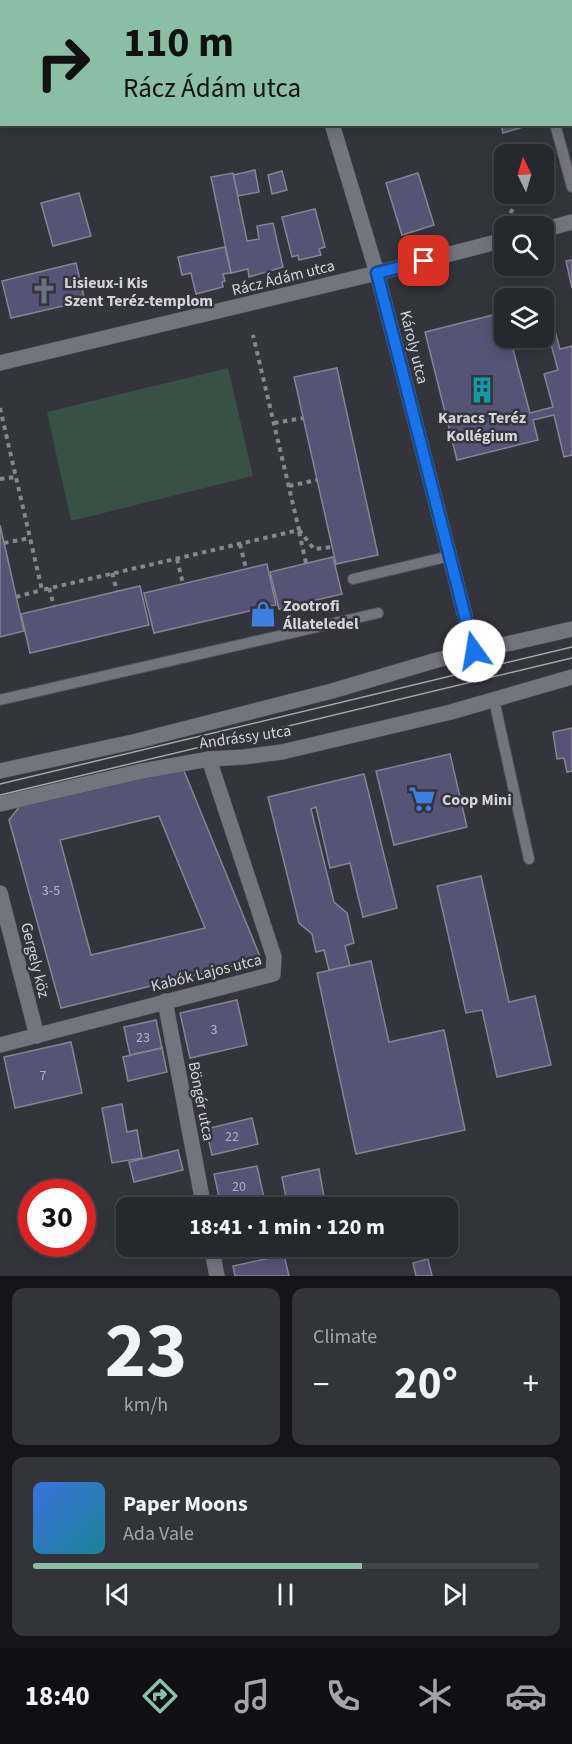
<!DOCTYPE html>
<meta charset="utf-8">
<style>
:root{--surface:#27272e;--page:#33333a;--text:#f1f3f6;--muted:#a4a5aa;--line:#43444a;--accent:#8abfa5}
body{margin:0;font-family:"Source Sans 3",sans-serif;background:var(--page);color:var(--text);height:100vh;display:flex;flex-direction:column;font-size:22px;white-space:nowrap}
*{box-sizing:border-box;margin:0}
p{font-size:20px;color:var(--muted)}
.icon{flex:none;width:33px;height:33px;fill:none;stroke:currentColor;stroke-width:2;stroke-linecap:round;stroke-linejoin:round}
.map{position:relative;height:1276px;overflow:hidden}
.sheet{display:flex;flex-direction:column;gap:12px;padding:12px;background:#151519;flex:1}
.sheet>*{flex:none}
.guide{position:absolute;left:0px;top:0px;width:573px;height:126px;box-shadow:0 3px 15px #0003,0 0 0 2px var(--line);background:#8abfa5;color:#111;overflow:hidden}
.needle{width:39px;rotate:355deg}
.fabs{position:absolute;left:494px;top:144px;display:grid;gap:12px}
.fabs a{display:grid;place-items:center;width:60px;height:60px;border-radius:12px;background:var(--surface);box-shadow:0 3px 15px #0003,0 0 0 2px var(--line);font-size:30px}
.speed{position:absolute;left:18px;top:1179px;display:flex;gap:12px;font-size:30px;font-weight:700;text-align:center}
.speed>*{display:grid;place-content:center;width:78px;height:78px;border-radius:50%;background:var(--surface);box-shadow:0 3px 15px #0003,0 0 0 2px var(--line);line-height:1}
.speed .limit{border:9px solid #d22;background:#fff;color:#111}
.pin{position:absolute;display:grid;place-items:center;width:51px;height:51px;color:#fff;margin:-26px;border-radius:12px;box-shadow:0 3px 9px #0006}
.me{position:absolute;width:66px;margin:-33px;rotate:347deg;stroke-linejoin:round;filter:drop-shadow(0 0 4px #0008)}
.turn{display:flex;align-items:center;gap:21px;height:126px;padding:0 24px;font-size:27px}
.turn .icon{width:78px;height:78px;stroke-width:2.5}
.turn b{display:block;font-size:42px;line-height:51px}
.big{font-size:45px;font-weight:700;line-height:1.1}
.sheet .card{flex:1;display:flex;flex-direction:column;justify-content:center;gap:9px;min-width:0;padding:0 21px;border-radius:12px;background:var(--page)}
.sheet .dial{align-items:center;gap:0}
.dial b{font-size:78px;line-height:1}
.song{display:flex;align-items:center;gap:18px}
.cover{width:72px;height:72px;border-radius:9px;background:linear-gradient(135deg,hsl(220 70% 55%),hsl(190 70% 35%))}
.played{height:6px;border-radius:3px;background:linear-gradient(90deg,var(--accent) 65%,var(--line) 65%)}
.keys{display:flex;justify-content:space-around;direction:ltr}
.heat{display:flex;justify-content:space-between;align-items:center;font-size:33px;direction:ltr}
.sheet .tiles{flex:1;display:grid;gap:12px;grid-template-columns:1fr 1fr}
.card:last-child{grid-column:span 2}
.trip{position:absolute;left:116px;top:1197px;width:342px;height:60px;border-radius:12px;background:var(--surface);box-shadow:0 3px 15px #0003,0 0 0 2px var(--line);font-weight:700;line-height:60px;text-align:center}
.tabs{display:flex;height:96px;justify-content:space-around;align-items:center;background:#101012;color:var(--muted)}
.tabs .icon{width:42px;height:42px}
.tabs .active{color:var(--accent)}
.tabs b{font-size:27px;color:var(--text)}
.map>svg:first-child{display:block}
.green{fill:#375144}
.building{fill:#565377;stroke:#858490;stroke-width:1.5;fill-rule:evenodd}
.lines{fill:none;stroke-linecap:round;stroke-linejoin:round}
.service-casing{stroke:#53525b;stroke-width:12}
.minor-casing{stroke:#53525b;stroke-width:16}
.tertiary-casing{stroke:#53525b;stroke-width:16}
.path{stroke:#86868d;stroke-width:4;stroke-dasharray:4.5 4.5;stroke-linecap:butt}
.service{stroke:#74747f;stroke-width:10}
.minor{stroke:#74747f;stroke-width:15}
.tertiary{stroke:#74747f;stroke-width:15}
.tram{stroke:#a6a6ad;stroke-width:1.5}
.route-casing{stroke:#114b97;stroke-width:15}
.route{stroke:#1a73e8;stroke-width:10}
.labels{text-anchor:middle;stroke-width:5;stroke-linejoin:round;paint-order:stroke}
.number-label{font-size:14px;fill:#b4b4c1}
.street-label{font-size:16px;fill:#d4d4da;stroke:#34343d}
.poi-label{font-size:16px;font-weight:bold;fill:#d4d4da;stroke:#34343d;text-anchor:start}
</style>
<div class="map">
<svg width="572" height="1276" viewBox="0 0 572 1276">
<rect width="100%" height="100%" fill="#34343d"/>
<path class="green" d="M228,368L253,476L71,521L47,412Z"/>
<g class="building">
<path d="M501,124H533L503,133Z"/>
<path d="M255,170L259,192L238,196L233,175Z"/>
<path d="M282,171L287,190L272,194L268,175Z"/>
<path d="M233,173L247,241L259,239L257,226L273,223L283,267L249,277L248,269L231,273L211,177Z"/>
<path d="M418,173L434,225L402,235L386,183Z"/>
<path d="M79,193L91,236L53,246L41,203Z"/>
<path d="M315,209L325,247L319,249L321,255L299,260L298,255L292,257L282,217Z"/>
<path d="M225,247L231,273L223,274L225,281L222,282L223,287L196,294L191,273L182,275L178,257Z"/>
<path d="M572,260V288L566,261Z"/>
<path d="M76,263L85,301L11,318L2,281Z"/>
<path d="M549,310L560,349L572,346V455L564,457L554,415L533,420L538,440L457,460L425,332L501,313L504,321V338H510L530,413L553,407L544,374L558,370L545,322H543V312Z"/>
<path d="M337,368L378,555L336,564L294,377Z"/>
<path d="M0,525L24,631L0,637Z"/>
<path d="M333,557L342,594L279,609L270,572Z"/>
<path d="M267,564L276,605L154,633L144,593Z"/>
<path d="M140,586L149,625L30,653L21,614Z"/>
<path d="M572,728V771L567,772L564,758L557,759L553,732Z"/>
<path d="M450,754L467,827L394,845L376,771Z"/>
<path d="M182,766L261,959L61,1008L9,820L20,806ZM159,816L205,928L91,955L60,840Z"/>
<path d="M364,774L397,908L363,917L350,863L330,868L316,807L311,809L334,902L347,913L354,943L345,946L350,966L329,970L324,950L316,952L312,934L299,923L268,797Z"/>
<path d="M481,876L509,1002L535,996L551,1065L497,1077L482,1010L466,1013L437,886Z"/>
<path d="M371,961L389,1042L444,1030L465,1130L356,1154L317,973Z"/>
<path d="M237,1000L247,1045L190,1058L180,1013Z"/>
<path d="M156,1020L162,1048L130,1055L124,1027Z"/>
<path d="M71,1042L82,1093L15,1108L4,1057Z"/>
<path d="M162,1048L167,1072L128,1081L123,1057Z"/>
<path d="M122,1104L127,1132L137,1130L142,1158L112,1163L102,1108Z"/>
<path d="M252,1118L258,1144L212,1155L206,1129Z"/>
<path d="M178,1150L183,1170L134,1182L129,1162Z"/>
<path d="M257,1166L264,1198L221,1206L214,1174Z"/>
<path d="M319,1169L326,1208H288L282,1177Z"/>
<path d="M230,1246H269V1248L232,1256Z"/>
<path d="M284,1255L289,1276H235L233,1266Z"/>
<path d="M428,1259L432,1276H416L413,1263Z"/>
</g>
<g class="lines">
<g class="service-casing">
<g id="service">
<path d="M555,124L572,187"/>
<path d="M353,579L450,556"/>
<path d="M0,700L378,613"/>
<path d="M494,700L529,859"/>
</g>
</g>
<g class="minor-casing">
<g id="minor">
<path d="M294,0V2"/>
<path d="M332,124L377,273L474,651"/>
<path d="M543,230L572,222"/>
<path d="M0,363L377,273L504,240"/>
<path d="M0,893L37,1036"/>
<path d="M165,1001L204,1208"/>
<path d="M0,1045L273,974L274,957L209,759"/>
<path d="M211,1246L217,1276"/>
</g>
</g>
<g class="tertiary-casing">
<g id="tertiary">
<path d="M0,771L137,741L332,691L437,660L572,629"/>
<path d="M0,804L142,771L209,759L244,757L282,752L451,712L572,677"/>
</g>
</g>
<g class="path">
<path d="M506,221L521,194"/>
<path d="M0,408L42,590L299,530L253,335"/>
<path d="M274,423L303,418"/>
<path d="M0,479L15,477"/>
<path d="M289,486L317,480"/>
<path d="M299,530L314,549L332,547"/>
<path d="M299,532L306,563"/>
<path d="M4,543L30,538"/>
<path d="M240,544L246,569"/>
<path d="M177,559L183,584"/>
<path d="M112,573L117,591"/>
<path d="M49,588L54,606"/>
<path d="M16,597L42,590"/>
</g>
<use href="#service" class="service"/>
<use href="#minor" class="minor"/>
<use href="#tertiary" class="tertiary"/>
<g class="tram">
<path d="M0,784L572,647"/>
<path d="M0,795L572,658"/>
</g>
</g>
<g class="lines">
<g class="route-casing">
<path id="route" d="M424,261L377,273L474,651"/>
</g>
<use href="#route" class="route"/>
</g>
<defs>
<g id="church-bare" transform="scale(2.07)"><path d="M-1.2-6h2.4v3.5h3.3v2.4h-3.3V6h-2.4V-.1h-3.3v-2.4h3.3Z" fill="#6b7280" stroke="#34343d" stroke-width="2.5" paint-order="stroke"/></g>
<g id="building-bare" transform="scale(2.07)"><path d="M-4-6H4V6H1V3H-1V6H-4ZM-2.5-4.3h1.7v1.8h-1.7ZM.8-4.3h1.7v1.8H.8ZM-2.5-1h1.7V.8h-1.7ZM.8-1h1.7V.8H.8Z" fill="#0f9aa8" stroke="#34343d" stroke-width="2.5" paint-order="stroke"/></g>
<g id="shop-bare" transform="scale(2.07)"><path d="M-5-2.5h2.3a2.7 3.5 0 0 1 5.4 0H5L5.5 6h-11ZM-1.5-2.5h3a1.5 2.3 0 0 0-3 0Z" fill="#3f7fe0" stroke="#34343d" stroke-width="2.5" paint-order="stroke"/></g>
<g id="supermarket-bare" transform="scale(2.07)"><path d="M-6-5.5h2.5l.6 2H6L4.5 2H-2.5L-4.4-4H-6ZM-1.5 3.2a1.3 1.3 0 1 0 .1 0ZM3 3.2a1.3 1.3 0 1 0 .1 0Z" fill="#3f7fe0" stroke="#34343d" stroke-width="2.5" paint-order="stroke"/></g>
</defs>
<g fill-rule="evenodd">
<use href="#church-bare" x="44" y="291"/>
<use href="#building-bare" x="482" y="390"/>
<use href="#shop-bare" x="263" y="614"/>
<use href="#supermarket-bare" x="422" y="799"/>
</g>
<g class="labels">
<g class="number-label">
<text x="51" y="895">3-5</text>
<text x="214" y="1034">3</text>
<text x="143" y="1042">23</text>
<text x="43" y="1080">7</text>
<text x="232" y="1141">22</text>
<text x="239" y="1191">20</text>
</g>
<g class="street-label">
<text transform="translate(283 277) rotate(-14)" y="6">Rácz Ádám utca</text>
<text transform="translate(415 347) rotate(76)" y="6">Károly utca</text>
<text transform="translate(245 736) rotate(-8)" y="6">Andrássy utca</text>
<text transform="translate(36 960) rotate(76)" y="6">Gergely köz</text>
<text transform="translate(206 972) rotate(-14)" y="6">Kabók Lajos utca</text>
<text transform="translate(202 1101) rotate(79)" y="6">Böngér utca</text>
</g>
<g class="poi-label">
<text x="64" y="288">Lisieux-i Kis<tspan x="64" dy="18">Szent Teréz-templom</tspan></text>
<text x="482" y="423" text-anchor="middle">Karacs Teréz<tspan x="482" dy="18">Kollégium</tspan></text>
<text x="283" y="611">Zootrofi<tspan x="283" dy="18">Állateledel</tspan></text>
<text x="442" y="805">Coop Mini</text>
</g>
</g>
</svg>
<div class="fabs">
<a><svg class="needle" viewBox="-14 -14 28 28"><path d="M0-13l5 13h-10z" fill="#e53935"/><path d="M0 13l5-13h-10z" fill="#a4a5aa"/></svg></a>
<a><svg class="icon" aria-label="search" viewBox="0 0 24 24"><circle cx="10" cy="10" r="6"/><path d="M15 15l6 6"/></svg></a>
<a><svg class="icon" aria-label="layers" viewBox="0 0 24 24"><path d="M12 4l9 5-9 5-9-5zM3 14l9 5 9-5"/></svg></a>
</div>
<div class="speed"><div class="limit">30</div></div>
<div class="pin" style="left:424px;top:261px;background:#d93025"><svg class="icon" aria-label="arrive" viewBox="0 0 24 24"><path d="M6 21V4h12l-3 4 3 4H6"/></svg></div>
<svg class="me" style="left:474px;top:651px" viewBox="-20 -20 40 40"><circle r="19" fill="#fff"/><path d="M0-13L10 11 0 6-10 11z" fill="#1a73e8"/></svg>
<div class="trip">18:41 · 1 min · 120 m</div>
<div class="guide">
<div class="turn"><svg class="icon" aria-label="right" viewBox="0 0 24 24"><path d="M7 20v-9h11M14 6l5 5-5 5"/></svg><div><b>110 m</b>Rácz Ádám utca</div></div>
</div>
</div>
<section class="sheet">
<div class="tiles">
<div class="card dial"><b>23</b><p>km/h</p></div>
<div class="card"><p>Climate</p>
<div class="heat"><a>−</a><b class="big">20°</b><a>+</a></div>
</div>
<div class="card">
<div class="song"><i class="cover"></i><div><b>Paper Moons</b><p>Ada Vale</p></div></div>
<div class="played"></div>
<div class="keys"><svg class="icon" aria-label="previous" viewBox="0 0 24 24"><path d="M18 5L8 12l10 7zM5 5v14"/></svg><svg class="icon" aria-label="pause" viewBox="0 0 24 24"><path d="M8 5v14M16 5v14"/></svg><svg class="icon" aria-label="next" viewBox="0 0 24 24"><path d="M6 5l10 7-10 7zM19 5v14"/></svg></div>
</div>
</div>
</section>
<nav class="tabs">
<b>18:40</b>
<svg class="icon active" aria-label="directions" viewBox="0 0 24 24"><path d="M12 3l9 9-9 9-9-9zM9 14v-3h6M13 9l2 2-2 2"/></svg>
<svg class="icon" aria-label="music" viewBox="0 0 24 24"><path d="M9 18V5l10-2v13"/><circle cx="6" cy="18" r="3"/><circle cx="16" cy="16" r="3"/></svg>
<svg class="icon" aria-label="phone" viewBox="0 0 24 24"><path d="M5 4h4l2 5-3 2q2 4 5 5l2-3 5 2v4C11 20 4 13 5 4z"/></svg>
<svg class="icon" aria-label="climate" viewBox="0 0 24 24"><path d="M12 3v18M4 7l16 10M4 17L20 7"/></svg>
<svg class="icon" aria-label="car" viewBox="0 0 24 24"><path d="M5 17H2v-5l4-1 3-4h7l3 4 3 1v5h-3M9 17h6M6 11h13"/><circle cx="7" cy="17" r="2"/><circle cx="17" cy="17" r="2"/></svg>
</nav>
